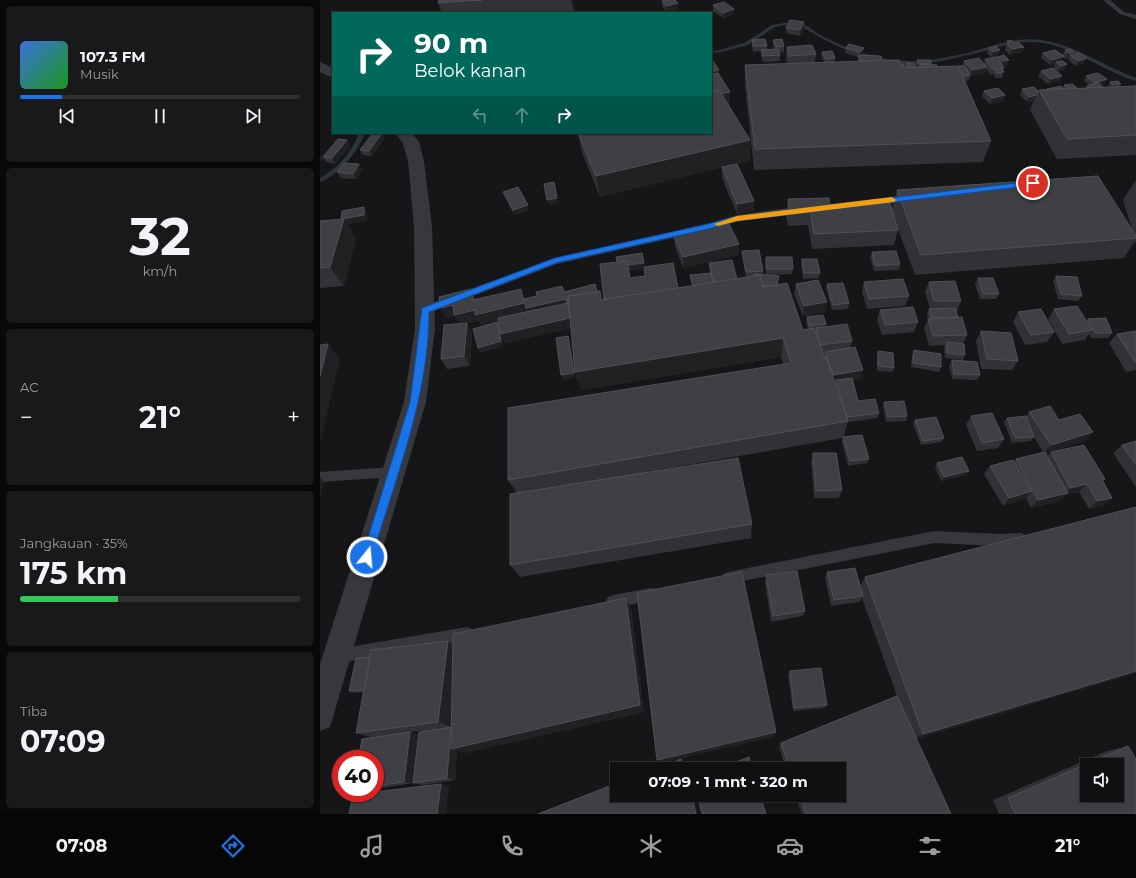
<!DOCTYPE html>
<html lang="id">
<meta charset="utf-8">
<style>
:root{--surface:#101012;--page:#19191b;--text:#f1f3f6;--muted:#9c9d9f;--line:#303032;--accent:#1a73e8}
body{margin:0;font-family:Montserrat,sans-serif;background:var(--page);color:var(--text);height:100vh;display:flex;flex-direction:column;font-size:15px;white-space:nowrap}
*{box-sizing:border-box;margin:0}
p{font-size:13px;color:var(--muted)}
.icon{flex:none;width:22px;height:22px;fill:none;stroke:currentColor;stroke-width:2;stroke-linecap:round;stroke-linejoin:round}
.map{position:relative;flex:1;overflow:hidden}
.panel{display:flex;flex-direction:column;gap:6px;padding:6px;background:#09090a;width:320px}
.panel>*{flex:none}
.hud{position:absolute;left:12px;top:12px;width:380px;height:122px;border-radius:0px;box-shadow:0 1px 3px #0004,0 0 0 1px var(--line);background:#00695c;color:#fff;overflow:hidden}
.fabs{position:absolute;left:760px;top:758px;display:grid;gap:8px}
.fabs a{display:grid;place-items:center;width:44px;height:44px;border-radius:0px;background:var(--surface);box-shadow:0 1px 3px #0004,0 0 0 1px var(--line);font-size:20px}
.speed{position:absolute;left:12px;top:750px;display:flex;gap:8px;font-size:20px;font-weight:700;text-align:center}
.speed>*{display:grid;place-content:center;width:52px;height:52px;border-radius:50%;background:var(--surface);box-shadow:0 1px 3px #0004,0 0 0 1px var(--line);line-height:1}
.speed .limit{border:6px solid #d22;background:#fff;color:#111}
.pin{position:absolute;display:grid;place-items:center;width:34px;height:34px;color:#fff;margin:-17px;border:2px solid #fff;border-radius:50%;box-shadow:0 1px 4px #0007}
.me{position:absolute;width:44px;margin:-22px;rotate:17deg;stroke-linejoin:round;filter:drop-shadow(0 0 3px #0008)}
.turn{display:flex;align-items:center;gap:14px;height:84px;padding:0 16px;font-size:18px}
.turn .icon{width:52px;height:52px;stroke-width:2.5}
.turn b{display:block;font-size:28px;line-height:34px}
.lanes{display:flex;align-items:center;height:38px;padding:0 16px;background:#0003;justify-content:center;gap:20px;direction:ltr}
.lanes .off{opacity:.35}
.big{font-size:30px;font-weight:700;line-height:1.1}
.panel .widget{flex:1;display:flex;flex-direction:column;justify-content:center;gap:6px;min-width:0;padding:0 14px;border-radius:6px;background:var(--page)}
.panel .dial{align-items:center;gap:0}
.dial b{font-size:52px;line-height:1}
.song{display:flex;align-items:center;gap:12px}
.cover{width:48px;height:48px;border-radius:6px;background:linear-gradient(135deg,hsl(220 70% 55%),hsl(120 70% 35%))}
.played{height:4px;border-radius:2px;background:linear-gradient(90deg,var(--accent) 15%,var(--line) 15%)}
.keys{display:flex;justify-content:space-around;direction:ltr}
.heat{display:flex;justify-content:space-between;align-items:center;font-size:22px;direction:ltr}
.charge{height:6px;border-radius:3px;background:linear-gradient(90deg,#34c759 35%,var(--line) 0)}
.trip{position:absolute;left:290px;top:762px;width:236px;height:40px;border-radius:0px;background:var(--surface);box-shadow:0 1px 3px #0004,0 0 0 1px var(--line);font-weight:700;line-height:40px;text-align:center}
.menu{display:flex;height:64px;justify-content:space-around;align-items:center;background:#060607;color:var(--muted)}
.menu .icon{width:28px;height:28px}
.menu .on{color:var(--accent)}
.menu b{font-size:18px;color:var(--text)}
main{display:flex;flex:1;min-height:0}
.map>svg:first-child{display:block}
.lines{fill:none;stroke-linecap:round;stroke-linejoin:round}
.stream{fill:#2c353c;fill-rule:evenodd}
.service{fill:#37383d;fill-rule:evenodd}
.tertiary{fill:#37383d;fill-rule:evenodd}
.wall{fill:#323236;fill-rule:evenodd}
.shaded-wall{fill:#212124}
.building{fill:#3f3f44;stroke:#4f5156;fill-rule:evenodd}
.route{fill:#1a73e8;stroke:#114b97}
.slow{fill:#f59e0b}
</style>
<main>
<section class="panel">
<div class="widget">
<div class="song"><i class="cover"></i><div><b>107.3 FM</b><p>Musik</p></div></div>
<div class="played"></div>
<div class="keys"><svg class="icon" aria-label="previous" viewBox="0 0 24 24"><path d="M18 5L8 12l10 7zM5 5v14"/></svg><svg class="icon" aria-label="pause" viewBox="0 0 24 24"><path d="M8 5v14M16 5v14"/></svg><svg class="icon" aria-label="next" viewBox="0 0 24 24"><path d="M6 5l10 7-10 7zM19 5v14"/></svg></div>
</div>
<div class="widget dial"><b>32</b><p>km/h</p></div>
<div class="widget"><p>AC</p>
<div class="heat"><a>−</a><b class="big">21°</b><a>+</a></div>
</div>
<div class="widget"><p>Jangkauan · 35%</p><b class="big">175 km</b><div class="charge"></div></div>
<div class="widget"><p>Tiba</p><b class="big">07:09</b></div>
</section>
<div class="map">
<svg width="816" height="814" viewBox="0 0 816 814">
<rect width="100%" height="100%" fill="#161618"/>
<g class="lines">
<g class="stream">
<path d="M477,21C488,25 497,34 508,39C533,51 562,61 590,61C608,62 626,57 644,54C669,48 694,36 721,40C755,45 784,66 816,78V81C781,71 750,43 712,42C691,41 672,50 652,54C632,59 610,64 589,64C549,63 510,45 476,23L455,27L428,45L396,53L391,52V50L396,51L424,43L452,25Z"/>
<path d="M39,133H45C37,153 20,174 0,182V178C18,168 32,152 39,133Z"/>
</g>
<g class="service">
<path d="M783,0H790L804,12L816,15V19L800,14Z"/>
<path d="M589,195L593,198L592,200L507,210L503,207L507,204Z"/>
<path d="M482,206L486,209L485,211L418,221L388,230L237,264L109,313L105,314L100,310L101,307L235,258L387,224L417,215Z"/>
<path d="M73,467L77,468L79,472L77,476L73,477L0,482V472Z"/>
<path d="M614,531L679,534L701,533L705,535L707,539L705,543L679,546L614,543L408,584L403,582L402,578L403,574L408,572Z"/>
<path d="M331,588L336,589L338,594L336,599L331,600L293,609L288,607L286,602L288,597L293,595Z"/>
<path d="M147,627L152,629L154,634L152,639L147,641L18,663L13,661L11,656L13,651L18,649Z"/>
</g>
<g class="tertiary">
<path d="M0,62L13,68V78L0,72Z"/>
<path d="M75,133H92L99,142L104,161L112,227L115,328L106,402L10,727L0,731V664L84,402L95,328L94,227L88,161L83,143Z"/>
</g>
</g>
<g class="wall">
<path d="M119,0H253L254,13H122L118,3Z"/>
<path d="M342,0L358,3V9L346,11L342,6Z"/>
<path d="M393,5L414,9V14L404,18L393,11Z"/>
<path d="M466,28H484L480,36L466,33Z"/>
<path d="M432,40L447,46V50L454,49L453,45V40L464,46V52H459L460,55V61L443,62L441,56V51L433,52L432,46Z"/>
<path d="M687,41L694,43L704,47L702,52L690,55L685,50Z"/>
<path d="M529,44L543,54L541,55L562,60L580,64L584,68L585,67L586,63L596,67L597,60L611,64V65L617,67L642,66L644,61L664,64L665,59L678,58V57L687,65L683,66L684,68L682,78H675L673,74L670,75L667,69L666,73L650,75L649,81H645L671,141L663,162L434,170L425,85V65L467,63L466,58L467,47L496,54L495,62H504L501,57L502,52L515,58V62L538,61V57L525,53L526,48Z"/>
<path d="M669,48L678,56L671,57L667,53Z"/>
<path d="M745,50L753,54L764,64L756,66L748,60L749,58L746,59L743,57L742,61L744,70L738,71L734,68L735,63L730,65L721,58L723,53L742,56Z"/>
<path d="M399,70V76L410,108L430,161L406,166L434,211L417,214L402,178V167L280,197L262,152L258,133H391Z"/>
<path d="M721,71L740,81L728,84L718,76Z"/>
<path d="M766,76L784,85L781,86L783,87H788L790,82L801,84L799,86H816V155L737,159L710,110L714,101L707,102L700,95L702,89L718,91L719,90L743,88L744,85L757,88H766L767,86L769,85L764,81Z"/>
<path d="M664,91L685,95L683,101L670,104L662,96Z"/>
<path d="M65,138L52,156L43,155L40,150Z"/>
<path d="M27,140L30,146L15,164L6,162L3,157Z"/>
<path d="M39,164L42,170L36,179L21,178L17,172Z"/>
<path d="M816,180V244L815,241L804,258L595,275L575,221L578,230L574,245L492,249L488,225L468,226L466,215L468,199L510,206L572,209L577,190L812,229L803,200Z"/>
<path d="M183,192L208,205L209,210L194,215L185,197Z"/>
<path d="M47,212V221L27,224L36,239L24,286L0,288V221L21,219Z"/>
<path d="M354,236L419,244V255L363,268L355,246Z"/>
<path d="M422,251L443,271V274L458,285L483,330L488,329L486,322L487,317L506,324L505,327L532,341L530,347L541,379L533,380L538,401L559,413L558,418L528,422L523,438L326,472L432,524L431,538L200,577L190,565L197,493L188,480L463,364L461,357L261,390L255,372L251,328L185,343L181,335L183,346L160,353L179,327L180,330L178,320L160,325L158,321L147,323L152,332L150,366L127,369L121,359L139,324L135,316L126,318L151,289L156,299H204L244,291L277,292L282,300L284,299L280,264L325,267L358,288L372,286L370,275L390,273L389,263L417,279L426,277L422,256ZM324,268L325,276L310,278L309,271Z"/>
<path d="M552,252L580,264L579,270L554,271L550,257Z"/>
<path d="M446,257L473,269L472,274L446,275Z"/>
<path d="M482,259L500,273L499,278L483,279L481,264Z"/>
<path d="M736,276L762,296L758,301L738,299L733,281Z"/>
<path d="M658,278L679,294L676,299H660L655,284Z"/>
<path d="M544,282L589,296L585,306L547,309L542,292Z"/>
<path d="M609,282L641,301L637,311H636L638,317L647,335L643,344L645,355L643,360L625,358L624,347L625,345L609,346L604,328L608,319L607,314L609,309H610L605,292Z"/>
<path d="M476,284L507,302L505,312L483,316L474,294Z"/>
<path d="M507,284L529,303L528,309L512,310L506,289Z"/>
<path d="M734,309L766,321L768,319L792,333L788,338H771L769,334L765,340L742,344L728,319Z"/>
<path d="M560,310L598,322L594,332L562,335L557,320Z"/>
<path d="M698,312L734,332L727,342L705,345L693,322Z"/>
<path d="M661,331L698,361L692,370L661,369L656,341Z"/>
<path d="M816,331V370L806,372L789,343L797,334Z"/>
<path d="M594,350L621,367L619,372L591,367L592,355Z"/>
<path d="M558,351L574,368L572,372L557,371V356Z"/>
<path d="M632,360L660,375L657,380L632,379L629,365Z"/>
<path d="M564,402L587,416L586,421L566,422L563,407Z"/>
<path d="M709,412L739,420L765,441L725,453L727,456L731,452L785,479L783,481L792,498L783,506L769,509L759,492L747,494L740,501L711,508L706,498L683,506L664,474L670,466L694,461L696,459L723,452L714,437L711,441L692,443L684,422L687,418L706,417Z"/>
<path d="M651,416L684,439L678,448L657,451L646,425Z"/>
<path d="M595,420L624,438L621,442L601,445L593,424Z"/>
<path d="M523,437L549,459L547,463L528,466L522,442Z"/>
<path d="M816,441V487L793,453L802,445Z"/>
<path d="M493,453L522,490L519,498H494L491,462Z"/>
<path d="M617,463L649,471L646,475L621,481L615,467Z"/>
<path d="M507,572L540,586L545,577L816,673L596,738L631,814H482L475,795H519V769H466L459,747L461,743L577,696L542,598L539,602L511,606L505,578Z"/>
<path d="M446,575L485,611L483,616L451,622L445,582Z"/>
<path d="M311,609L324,712L145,753L137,751L135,780L103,785L93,783L98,740L93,783L55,789V759L90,732L99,735L131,727V717L130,727L51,737L36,733L44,692L34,693L29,691L50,657L133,644Z"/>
<path d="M470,671L507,705L504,708L473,711L468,675Z"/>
<path d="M808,746L816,814H679L673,800L787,751Z"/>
</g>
<g class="shaded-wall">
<path d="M251,0H253L254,13Z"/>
<path d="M358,3V9L346,11V6Z"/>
<path d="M414,9V14L404,18L403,13Z"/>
<path d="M484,22V28L480,36V30Z"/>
<path d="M704,47L702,52L690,55L692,49Z"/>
<path d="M544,48L543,54L539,58L540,52Z"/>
<path d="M680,50L678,56L671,57L673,52Z"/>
<path d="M754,52L752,56L750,55L749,58L746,59L748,53Z"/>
<path d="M744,56L741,62H736L735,63L730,65L732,60Z"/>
<path d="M767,58L764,64L756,66L758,61Z"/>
<path d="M689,60L687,65L681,67L683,61Z"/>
<path d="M747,64L744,70L738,71L741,66Z"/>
<path d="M667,67L666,73L650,76L652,70Z"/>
<path d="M399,70L400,86L391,88V72Z"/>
<path d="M742,76L740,81L728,84L731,79Z"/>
<path d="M787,79L784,85L773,88L775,83Z"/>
<path d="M410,92V108L391,96Z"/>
<path d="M685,95L683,101L670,104L672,98Z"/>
<path d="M717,95L714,101L707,102L709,97Z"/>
<path d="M62,133L65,138L52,156L49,151Z"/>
<path d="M27,140L30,146L15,164L12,158Z"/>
<path d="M430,140V161L280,197L276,176Z"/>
<path d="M0,154L4,159L0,162Z"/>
<path d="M39,164L42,170L36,179L33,174Z"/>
<path d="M234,182L238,203L229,205L227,200Z"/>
<path d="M434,201V211L417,214V204Z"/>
<path d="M208,205L209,210L194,215L193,210Z"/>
<path d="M44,207L47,212V221L27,224L36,239L24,286L10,267L21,219Z"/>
<path d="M419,244V255L363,268V257Z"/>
<path d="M324,263L325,268L309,271L311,288L298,267Z"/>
<path d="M151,289L156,299L153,300Z"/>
<path d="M201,289L205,299H246L255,327L185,343L181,335L183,346L160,353L158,348L177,322L179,327L180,334L247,304L160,325L158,321L147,323L152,332L150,366L144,356L140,325L135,316L126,318L121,308Z"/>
<path d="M507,302L505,312L483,316L484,306Z"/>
<path d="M248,336L250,341L255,378L243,380L241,375Z"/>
<path d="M463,338L461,357L261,390L255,372Z"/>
<path d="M8,344L20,358L0,444V376Z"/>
<path d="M543,370L541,379L517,383L516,380V383L511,384L513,375Z"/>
<path d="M773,432L765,441L724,453L731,445Z"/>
<path d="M649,471L646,475L621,481L624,477Z"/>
<path d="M0,478L4,482L0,498Z"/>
<path d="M767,484L759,492L747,494L740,501L711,508L718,500L744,494L750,488Z"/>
<path d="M712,491L705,499L683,506L689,498Z"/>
<path d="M792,498L783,506L769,509L777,501Z"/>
<path d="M306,598L311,609L324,712L145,753L137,751L135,780L127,778L131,727Z"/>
<path d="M128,641L139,648L130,727L118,722Z"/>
<path d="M816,671V673L593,740L603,734Z"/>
<path d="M90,732L99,735L93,783L84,782Z"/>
<path d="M456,732L454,737L341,763L337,760Z"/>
<path d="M361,759L364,763L366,769H364Z"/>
<path d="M121,784L129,786L126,814H117Z"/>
<path d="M371,795H373L378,814H376Z"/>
</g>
<g class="building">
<path d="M119,0H162L118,3Z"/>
<path d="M342,0H355L358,3L346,6Z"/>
<path d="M404,2L414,9L403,13L393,5Z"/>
<rect x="344" y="12" width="10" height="1"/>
<path d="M470,20L484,22L480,30L466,28Z"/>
<path d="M445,39L447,46H433L432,40Z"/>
<path d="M462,39L464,46L456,47L453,40Z"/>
<path d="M691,40L694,43L698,42L704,47L692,49L687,44L690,43L687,41Z"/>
<path d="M529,44L544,48L540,52L526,48Z"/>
<path d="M492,45L496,54L469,56L467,47Z"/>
<path d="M676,46L680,50L673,52L669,48Z"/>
<path d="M458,49L460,55L443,56L441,50Z"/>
<path d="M750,49L754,52L748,53L745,50Z"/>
<path d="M735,50L744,56L732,60L723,53Z"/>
<path d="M512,51L515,58L506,59L502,52Z"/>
<path d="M759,53L767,58L758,61L750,55Z"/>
<path d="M539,55L561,56L562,60L539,61Z"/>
<path d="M684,55L689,60L683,61L678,57Z"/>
<path d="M677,57L684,68H681L684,72L677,73L675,69H672L665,59Z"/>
<path d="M659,58L667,67L652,70L644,61Z"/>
<path d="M579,60L582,68L638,66L671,141L435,149L425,65Z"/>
<path d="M597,60H611V64L598,63Z"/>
<path d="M391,61H393L399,70L391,72Z"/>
<path d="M742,61L747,64L741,66L736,62Z"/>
<path d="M586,63L595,64V67H587Z"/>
<path d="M580,64H584V68H582Z"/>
<path d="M600,64L617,65V67H600Z"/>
<path d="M638,66H645L650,75L643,76Z"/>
<path d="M733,68L742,76L731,79L721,71Z"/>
<path d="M398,73L410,92L401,94L399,90L391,92V74Z"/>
<path d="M778,73L787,79L775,83L766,76Z"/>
<path d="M798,81L801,84H792L790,82Z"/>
<path d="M778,83L783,87L768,88L767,86Z"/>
<path d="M753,84L757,88H747L744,85Z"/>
<path d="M741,86L744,89H727Z"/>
<path d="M816,86V135L747,139L719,90Z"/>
<path d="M714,87L718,91L717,95L709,97L702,89Z"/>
<path d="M678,88L685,95L672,98L664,91Z"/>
<path d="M399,90L430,140L276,176L258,133H391V92Z"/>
<path d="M53,133H62L49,151L40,150Z"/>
<path d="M18,139L27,140L12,158L3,157Z"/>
<path d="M24,163L39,164L33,174L17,172Z"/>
<path d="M417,164L434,201L417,204L402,167Z"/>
<path d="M778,176L816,236V238L601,255L577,190Z"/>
<path d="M234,182L237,198L227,200L224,184Z"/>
<path d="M198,187L208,205L193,210L183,192Z"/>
<path d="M509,198L510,206L570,203L578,230L494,234L490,210L470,211L468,199Z"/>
<path d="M44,207V215L21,219L22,211Z"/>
<path d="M24,219L10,267L0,268V221Z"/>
<path d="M409,224L419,244L363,257L354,236Z"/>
<path d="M439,250L443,271L426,272L422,251Z"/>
<path d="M576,251L580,264L555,266L552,252Z"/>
<path d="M322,253L324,263L308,265L307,261L297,262L296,257Z"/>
<path d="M446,257H472L473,269H446Z"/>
<path d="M482,259H497L500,273H484Z"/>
<path d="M412,260L417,279L394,282L389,263Z"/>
<path d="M307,261L310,278L325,276L324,267L353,263L358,288L284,299L280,264Z"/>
<path d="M391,273L393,283L373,286L370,275Z"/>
<path d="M434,274L459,276L457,285L448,286H443L440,275L434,276Z"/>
<path d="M440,275L443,287L467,283L483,330L494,328L504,357H506L528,421L188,480V408L471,363L463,338L255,372L248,296L280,291L281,300Z"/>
<path d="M736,276L757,277L762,296L741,294Z"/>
<path d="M658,278H673L679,294H663Z"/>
<path d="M583,279L589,296L549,299L544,282Z"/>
<path d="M498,280L507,302L484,306L476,284Z"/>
<path d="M635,281L641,301H614L609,282Z"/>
<path d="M523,283L529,303L513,305L507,284Z"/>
<path d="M275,284L277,292L248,296V303H247L246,299L206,308L204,299L217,296L216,292L242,286L244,292Z"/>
<path d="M151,289L153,300L201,289L204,303L155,315V310L134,315L133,305L121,308L119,297Z"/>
<path d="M248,303L250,318L180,334L178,318Z"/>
<path d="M757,306L772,330L749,334L734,309Z"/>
<path d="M593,307L598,322L565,325L560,310Z"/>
<path d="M635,308L638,317L611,318L609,309Z"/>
<path d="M721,309L734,332L711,335L698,312Z"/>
<path d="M503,315L506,324L489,326L487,317Z"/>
<path d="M642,317L647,335L613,336L608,319Z"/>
<path d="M786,318L792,333H775L768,319Z"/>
<path d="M177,322L181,341L158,348L153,329Z"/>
<path d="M147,323L144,356L121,359L124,325Z"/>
<path d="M527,324L532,341L500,345L496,328Z"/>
<path d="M661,331L691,333L698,361L667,359Z"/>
<path d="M816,331V362H815L797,334Z"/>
<path d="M248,336L254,373L241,375L236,338Z"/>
<path d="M627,342L644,344L645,355L627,353Z"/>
<path d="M8,344L0,376V345Z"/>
<path d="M535,347L543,370L513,375L505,352Z"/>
<path d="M594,350L621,354V367L593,363Z"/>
<path d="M558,351L573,353L574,368L558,366Z"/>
<path d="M632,360L657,362L660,375L634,374Z"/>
<path d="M532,378L538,401L555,399L559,413L527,417L516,380Z"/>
<path d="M584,401L587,416L568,417L564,402Z"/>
<path d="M730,406L739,420L760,414L773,432L731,445L709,412Z"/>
<path d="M672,413L684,439L662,443L651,416Z"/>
<path d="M706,416L714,437L695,438L687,418Z"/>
<path d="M616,417L624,438L603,441L595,420Z"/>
<path d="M542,435L549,459L530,461L523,437Z"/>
<path d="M816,441V465L802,445Z"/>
<path d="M764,445L785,479L782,480L792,498L777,501L767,484L750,488L731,452Z"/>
<path d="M725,452L748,493L718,500L696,459Z"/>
<path d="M493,453H516L522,490L496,491Z"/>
<path d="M642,457L649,471L624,477L617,463Z"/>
<path d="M418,458L432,524L190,565V494Z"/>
<path d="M693,460L712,491L689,498L670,466Z"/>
<path d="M816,507V671L603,734L545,577Z"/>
<path d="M535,568L543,596L514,600L507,572Z"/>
<path d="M477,571L485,611L453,616L446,575Z"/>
<path d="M422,572L456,732L337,760L317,593Z"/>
<path d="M306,598L320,705L131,749L133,634Z"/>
<path d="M128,641L118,722L36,733L51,650Z"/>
<path d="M50,657L44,690L29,691L36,658Z"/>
<path d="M501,668L507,705L474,708L470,671Z"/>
<path d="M577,696L631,814H486L480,795H519V769H470L461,743Z"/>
<path d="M131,727L127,778L93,783L99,732Z"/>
<path d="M90,732L84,782L55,786V759H38L42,739Z"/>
<path d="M808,746L816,759V814H695L688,798ZM767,765H797V795H767Z"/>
<path d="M429,757L432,769H398Z"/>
<path d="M361,759L364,769H335Z"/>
<path d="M297,783V795H371L376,814H218Z"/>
<path d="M121,784L117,814H29L33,794L42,793H55V792Z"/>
<path d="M377,795H440L446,814H382Z"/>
</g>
<path class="route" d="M713,181L716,182V185L417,221L388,229L236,263L109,312C109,396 76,477 52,557L51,561L47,562L43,561L42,557L90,402L102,308L235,258L388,224L417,216Z"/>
<path class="slow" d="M572,197L576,200L574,202L417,221L398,226L394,224L417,216Z"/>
</svg>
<div class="fabs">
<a><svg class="icon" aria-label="sound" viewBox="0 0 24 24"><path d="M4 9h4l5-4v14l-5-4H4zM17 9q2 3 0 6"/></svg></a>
</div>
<div class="speed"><div class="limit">40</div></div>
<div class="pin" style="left:713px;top:183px;background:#d93025"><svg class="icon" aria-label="arrive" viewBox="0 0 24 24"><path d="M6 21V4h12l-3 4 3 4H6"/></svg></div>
<svg class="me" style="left:47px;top:557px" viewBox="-20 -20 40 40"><circle r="17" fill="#1a73e8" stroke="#fff" stroke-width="3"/><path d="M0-11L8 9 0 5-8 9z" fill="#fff"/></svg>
<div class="trip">07:09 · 1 mnt · 320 m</div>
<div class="hud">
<div class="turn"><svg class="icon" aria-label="right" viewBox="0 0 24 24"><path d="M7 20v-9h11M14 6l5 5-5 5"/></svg><div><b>90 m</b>Belok kanan</div></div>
<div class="lanes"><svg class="icon off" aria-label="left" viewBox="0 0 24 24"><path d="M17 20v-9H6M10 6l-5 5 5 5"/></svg><svg class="icon off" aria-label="ahead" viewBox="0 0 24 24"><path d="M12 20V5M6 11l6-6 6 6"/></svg><svg class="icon" aria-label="right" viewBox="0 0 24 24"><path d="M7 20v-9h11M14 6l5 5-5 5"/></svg></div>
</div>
</div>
</main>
<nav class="menu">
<b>07:08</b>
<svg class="icon on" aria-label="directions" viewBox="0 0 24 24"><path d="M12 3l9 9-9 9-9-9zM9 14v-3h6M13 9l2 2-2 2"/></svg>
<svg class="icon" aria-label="music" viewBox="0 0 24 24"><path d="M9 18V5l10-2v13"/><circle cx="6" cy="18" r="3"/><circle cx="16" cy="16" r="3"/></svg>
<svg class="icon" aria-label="phone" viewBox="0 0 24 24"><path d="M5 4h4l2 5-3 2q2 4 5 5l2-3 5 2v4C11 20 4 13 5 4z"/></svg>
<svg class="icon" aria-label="climate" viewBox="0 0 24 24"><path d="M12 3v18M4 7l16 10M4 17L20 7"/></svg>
<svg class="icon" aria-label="car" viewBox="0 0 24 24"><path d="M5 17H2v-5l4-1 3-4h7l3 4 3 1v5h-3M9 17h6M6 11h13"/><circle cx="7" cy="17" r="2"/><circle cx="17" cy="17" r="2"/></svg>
<svg class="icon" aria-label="filters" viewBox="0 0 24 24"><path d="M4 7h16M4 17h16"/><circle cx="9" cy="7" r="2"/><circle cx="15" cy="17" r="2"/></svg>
<b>21°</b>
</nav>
